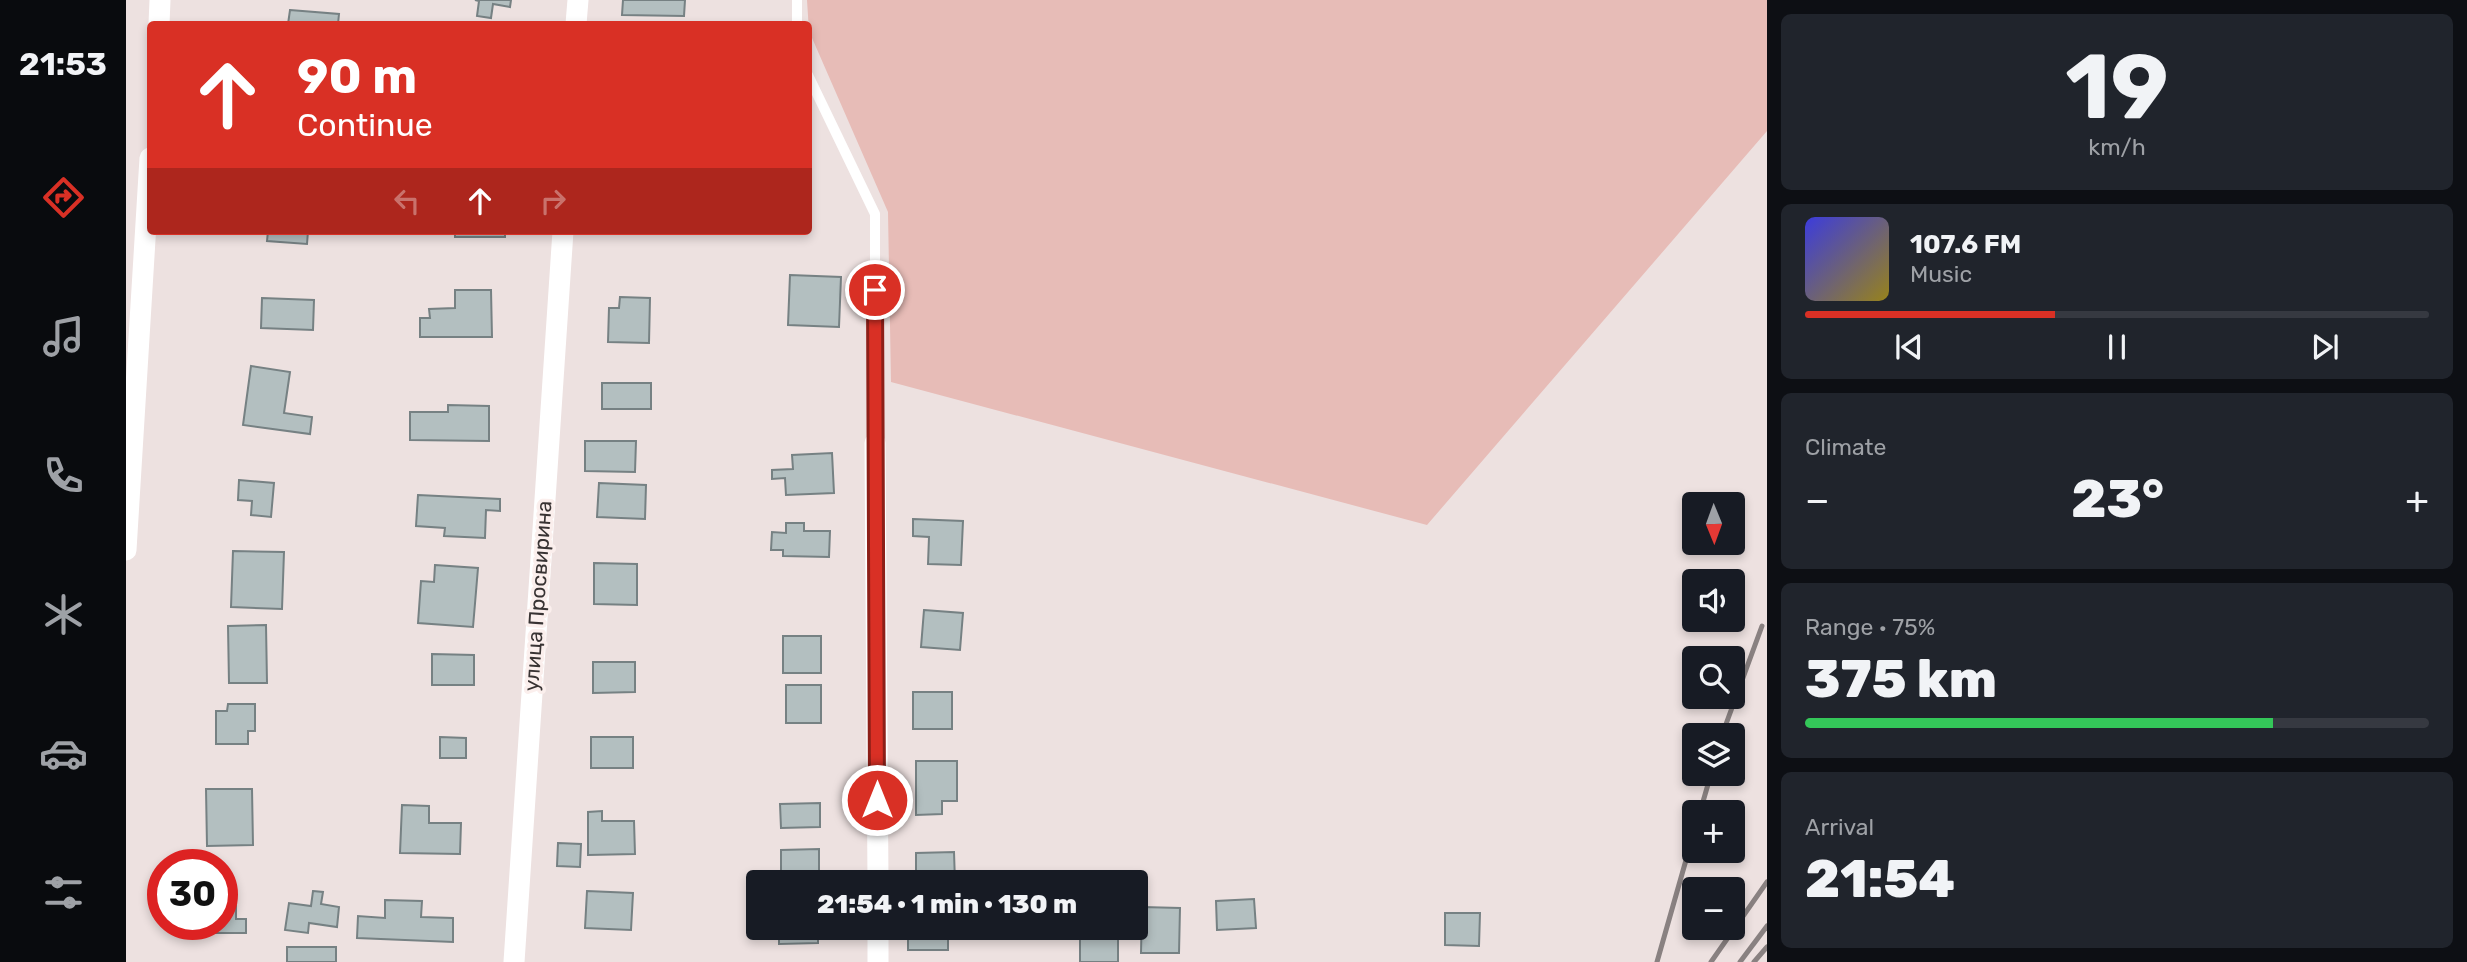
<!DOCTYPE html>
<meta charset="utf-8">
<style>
:root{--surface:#171b24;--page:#20242c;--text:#f1f3f6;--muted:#9ea1a6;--line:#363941;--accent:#d93025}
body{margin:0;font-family:Rubik,sans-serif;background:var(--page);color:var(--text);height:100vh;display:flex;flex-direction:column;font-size:26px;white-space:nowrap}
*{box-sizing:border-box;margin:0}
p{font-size:23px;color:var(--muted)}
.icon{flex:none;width:38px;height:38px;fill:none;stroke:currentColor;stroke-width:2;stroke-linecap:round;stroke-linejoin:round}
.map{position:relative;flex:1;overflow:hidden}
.side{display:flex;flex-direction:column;gap:14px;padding:14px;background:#0d0f14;width:700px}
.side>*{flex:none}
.guide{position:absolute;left:21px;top:21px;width:665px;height:214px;border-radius:7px;box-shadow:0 4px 10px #0003;background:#d93025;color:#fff;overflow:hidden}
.needle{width:46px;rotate:179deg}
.buttons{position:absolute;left:1556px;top:492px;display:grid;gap:14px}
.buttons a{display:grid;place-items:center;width:63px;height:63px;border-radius:7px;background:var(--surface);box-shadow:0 4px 10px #0003;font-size:35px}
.speed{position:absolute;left:21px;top:849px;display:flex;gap:14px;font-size:35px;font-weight:700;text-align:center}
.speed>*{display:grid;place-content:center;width:91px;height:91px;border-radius:50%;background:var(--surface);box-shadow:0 4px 10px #0003;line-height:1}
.speed .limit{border:10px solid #d22;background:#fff;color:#111}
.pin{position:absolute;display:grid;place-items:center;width:60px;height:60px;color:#fff;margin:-30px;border:4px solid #fff;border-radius:50%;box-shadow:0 2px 7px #0007}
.me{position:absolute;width:77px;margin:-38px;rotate:0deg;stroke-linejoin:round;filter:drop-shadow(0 0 5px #0008)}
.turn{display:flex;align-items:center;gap:24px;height:147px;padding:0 35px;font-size:32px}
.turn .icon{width:91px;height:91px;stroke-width:2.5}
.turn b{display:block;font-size:49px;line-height:60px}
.lanes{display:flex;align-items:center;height:66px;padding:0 35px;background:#0003;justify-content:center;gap:35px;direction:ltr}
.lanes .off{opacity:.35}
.big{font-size:52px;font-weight:800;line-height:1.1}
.side .card{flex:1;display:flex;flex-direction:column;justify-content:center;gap:10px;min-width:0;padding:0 24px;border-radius:10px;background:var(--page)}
.side .dial{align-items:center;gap:0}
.dial b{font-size:91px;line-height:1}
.song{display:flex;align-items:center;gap:21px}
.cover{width:84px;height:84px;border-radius:10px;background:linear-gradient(135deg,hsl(240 70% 55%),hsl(50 70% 35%))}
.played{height:7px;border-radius:4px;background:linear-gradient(90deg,var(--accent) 40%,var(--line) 40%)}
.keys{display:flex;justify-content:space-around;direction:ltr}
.heat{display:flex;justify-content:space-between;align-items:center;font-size:38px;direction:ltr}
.charge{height:10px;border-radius:5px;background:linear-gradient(90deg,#34c759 75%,var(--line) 0)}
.trip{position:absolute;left:620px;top:870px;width:402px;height:70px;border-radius:7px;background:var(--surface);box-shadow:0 4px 10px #0003;font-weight:800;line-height:70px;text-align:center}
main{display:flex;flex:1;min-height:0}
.menu{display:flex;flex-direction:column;width:126px;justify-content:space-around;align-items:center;background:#090b0e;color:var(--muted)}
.menu .icon{width:49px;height:49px}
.menu .current{color:var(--accent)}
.menu b{font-size:32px;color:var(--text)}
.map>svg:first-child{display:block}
.green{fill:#e7bcb7}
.building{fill:#b3bfc0;stroke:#768183;stroke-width:2}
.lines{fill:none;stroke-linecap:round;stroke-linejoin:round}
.service{stroke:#fff;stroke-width:10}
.minor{stroke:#fff;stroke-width:21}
.rail{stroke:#898181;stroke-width:5}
.route-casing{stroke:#8d1f18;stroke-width:18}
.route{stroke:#d93025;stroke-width:12}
.labels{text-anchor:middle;stroke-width:7;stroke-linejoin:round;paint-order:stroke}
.street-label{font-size:21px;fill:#383333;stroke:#fbefed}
</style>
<main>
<nav class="menu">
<b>21:53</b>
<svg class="icon current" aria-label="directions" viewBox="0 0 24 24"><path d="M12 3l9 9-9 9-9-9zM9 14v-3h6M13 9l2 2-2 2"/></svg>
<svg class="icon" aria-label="music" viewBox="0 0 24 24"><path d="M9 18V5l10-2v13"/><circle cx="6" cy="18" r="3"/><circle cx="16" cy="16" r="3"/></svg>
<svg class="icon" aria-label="phone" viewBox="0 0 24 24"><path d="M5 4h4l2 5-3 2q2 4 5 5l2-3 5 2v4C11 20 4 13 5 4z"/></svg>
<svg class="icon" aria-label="climate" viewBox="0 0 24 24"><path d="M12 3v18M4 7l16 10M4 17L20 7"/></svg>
<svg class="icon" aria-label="car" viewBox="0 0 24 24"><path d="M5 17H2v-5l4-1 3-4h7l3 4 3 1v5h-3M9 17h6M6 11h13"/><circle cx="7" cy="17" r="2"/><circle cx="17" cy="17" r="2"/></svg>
<svg class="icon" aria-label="filters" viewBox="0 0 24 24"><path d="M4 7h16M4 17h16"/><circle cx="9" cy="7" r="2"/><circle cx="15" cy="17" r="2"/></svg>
</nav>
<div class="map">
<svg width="1641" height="962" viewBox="0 0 1641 962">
<rect width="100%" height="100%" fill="#ede1e0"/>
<path class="green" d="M681,0H1641V131L1301,525L765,382L762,212L683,31Z"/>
<g class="building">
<path d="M349,0H385L384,7L367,4L365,18L351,16L353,1Z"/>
<path d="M497,0H559L558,16L496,15Z"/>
<path d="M164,10L213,14L212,24H162Z"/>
<path d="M142,231H182L181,244L141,241Z"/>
<rect x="329" y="231" width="50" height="6"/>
<path d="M664,275L715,277L713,327L662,325Z"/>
<path d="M329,290H365L366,337H294V318H304L303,309L329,308Z"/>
<path d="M494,297L524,298L523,343L482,342L483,308H493Z"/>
<path d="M136,298L188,300L187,330L135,328Z"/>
<path d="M125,366L164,372L158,413L186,417L184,434L117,425Z"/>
<rect x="476" y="383" width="49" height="26"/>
<path d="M322,405L363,406V441L284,440V412H322Z"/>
<path d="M459,441H510L509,472L459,471Z"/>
<path d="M706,453L708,493L660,495L659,478L646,479V470L667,469L666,455Z"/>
<path d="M113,480L148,483L145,517L125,515L126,501L112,500Z"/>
<path d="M473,483L520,485L519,519L471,517Z"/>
<path d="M292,495L374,499V511L360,510L359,538L318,536L319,528L290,526Z"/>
<path d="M787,519L837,521L835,565L802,564L803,537L787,536Z"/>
<path d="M660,523H678V531H704L703,557L657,556V550H645L646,532L660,533Z"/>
<path d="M107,551L158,552L156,609L105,607Z"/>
<path d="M468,563L511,564V605L468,604Z"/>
<path d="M309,565L352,568L347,627L292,623L295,581L308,582Z"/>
<path d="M798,610L837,613L834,650L795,647Z"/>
<path d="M140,625L141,683H103L102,626Z"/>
<rect x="657" y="636" width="38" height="37"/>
<path d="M306,654L348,655V685H306Z"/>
<path d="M467,662H509V692L467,693Z"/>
<rect x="660" y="685" width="35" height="38"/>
<rect x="787" y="692" width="39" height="37"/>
<path d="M102,704H129V731H122V744H90V711H101Z"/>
<path d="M314,737L340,738V758H314Z"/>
<rect x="465" y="737" width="42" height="31"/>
<path d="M790,761H831V801H816V814L790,815Z"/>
<path d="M80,789H126L127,845L81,846Z"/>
<path d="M694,803V827L655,828L654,804Z"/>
<path d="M276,805L303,806V823H335L334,854L274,853Z"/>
<path d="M476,811V821H508L509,854L462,855V812Z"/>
<path d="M432,843L455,844L454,867L431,866Z"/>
<path d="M693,849V882H655V850Z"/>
<path d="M828,852L829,882H790V853Z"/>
<path d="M187,891L197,892L195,904L213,907L211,927L183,923L182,933L159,930L163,903L185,906Z"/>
<path d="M461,891L507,893L505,930L459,928Z"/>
<path d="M1128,899L1130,928L1091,930L1090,901Z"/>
<path d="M259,900L296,901L295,917L327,918V942L231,938L232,916L259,918Z"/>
<path d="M110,906V919H120V933H73V924H96V907Z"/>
<path d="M1016,907L1054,908L1053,953H1015Z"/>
<path d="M1319,913H1354L1353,946L1319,945Z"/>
<path d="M653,928H692V943L653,944Z"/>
<path d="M782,928H842V937H822V950H782Z"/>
<rect x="954" y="928" width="38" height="34"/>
<rect x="161" y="947" width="49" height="15"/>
</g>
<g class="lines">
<g class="service">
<path d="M671,24V0"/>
<path d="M682,75L749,214V443"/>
</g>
<g class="minor">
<path d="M33,24L34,0"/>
<path d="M450,24L452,0"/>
<path d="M749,443L752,882"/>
<path d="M0,550L24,158"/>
<path d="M752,928V962"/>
<path d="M388,962L437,231"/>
</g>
<g class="rail">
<path d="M1596,735L1636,626"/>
<path d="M1574,812L1585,774"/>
<path d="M1531,962L1568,832"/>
<path d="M1585,962L1641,882"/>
<path d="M1614,962L1641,926"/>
<path d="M1628,962L1641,947"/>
</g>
</g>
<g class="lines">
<g class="route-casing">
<path id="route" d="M749,290L751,800"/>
</g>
<use href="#route" class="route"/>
</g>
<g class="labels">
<g class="street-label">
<text transform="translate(412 596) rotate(-86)" y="7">улица Просвирина</text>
</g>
</g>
</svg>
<div class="buttons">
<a><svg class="needle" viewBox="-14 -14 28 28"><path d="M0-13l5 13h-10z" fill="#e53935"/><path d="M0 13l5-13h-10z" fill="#9ea1a6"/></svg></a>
<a><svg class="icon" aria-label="sound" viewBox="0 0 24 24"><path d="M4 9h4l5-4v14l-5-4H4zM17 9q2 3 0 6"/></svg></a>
<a><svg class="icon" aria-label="search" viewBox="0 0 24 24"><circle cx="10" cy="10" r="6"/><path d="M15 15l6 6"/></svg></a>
<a><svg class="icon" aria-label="layers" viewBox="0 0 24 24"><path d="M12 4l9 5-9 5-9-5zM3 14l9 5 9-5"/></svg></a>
<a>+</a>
<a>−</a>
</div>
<div class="speed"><div class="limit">30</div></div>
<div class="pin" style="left:749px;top:290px;background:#d93025"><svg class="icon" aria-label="arrive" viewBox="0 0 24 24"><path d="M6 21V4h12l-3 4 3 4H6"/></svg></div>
<svg class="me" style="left:751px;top:800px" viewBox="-20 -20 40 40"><circle r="17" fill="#d93025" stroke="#fff" stroke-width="3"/><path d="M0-11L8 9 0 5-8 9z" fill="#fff"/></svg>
<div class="trip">21:54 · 1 min · 130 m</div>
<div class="guide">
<div class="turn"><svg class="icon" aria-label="ahead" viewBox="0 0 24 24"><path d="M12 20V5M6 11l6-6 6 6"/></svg><div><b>90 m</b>Continue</div></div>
<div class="lanes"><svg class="icon off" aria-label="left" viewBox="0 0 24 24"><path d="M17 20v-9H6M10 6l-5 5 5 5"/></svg><svg class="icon" aria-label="ahead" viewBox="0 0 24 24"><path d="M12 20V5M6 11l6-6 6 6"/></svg><svg class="icon off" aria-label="right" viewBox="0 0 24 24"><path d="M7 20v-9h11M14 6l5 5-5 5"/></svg></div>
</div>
</div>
<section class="side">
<div class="card dial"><b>19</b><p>km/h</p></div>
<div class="card">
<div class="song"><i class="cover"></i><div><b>107.6 FM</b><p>Music</p></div></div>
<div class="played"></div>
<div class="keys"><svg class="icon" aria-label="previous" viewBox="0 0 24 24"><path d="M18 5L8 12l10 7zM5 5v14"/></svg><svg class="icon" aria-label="pause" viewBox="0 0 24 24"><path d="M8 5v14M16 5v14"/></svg><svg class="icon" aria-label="next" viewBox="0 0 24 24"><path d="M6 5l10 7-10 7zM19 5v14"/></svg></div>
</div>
<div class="card"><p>Climate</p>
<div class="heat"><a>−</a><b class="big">23°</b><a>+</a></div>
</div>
<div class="card"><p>Range · 75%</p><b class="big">375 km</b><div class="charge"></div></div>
<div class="card"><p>Arrival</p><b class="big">21:54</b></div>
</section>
</main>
